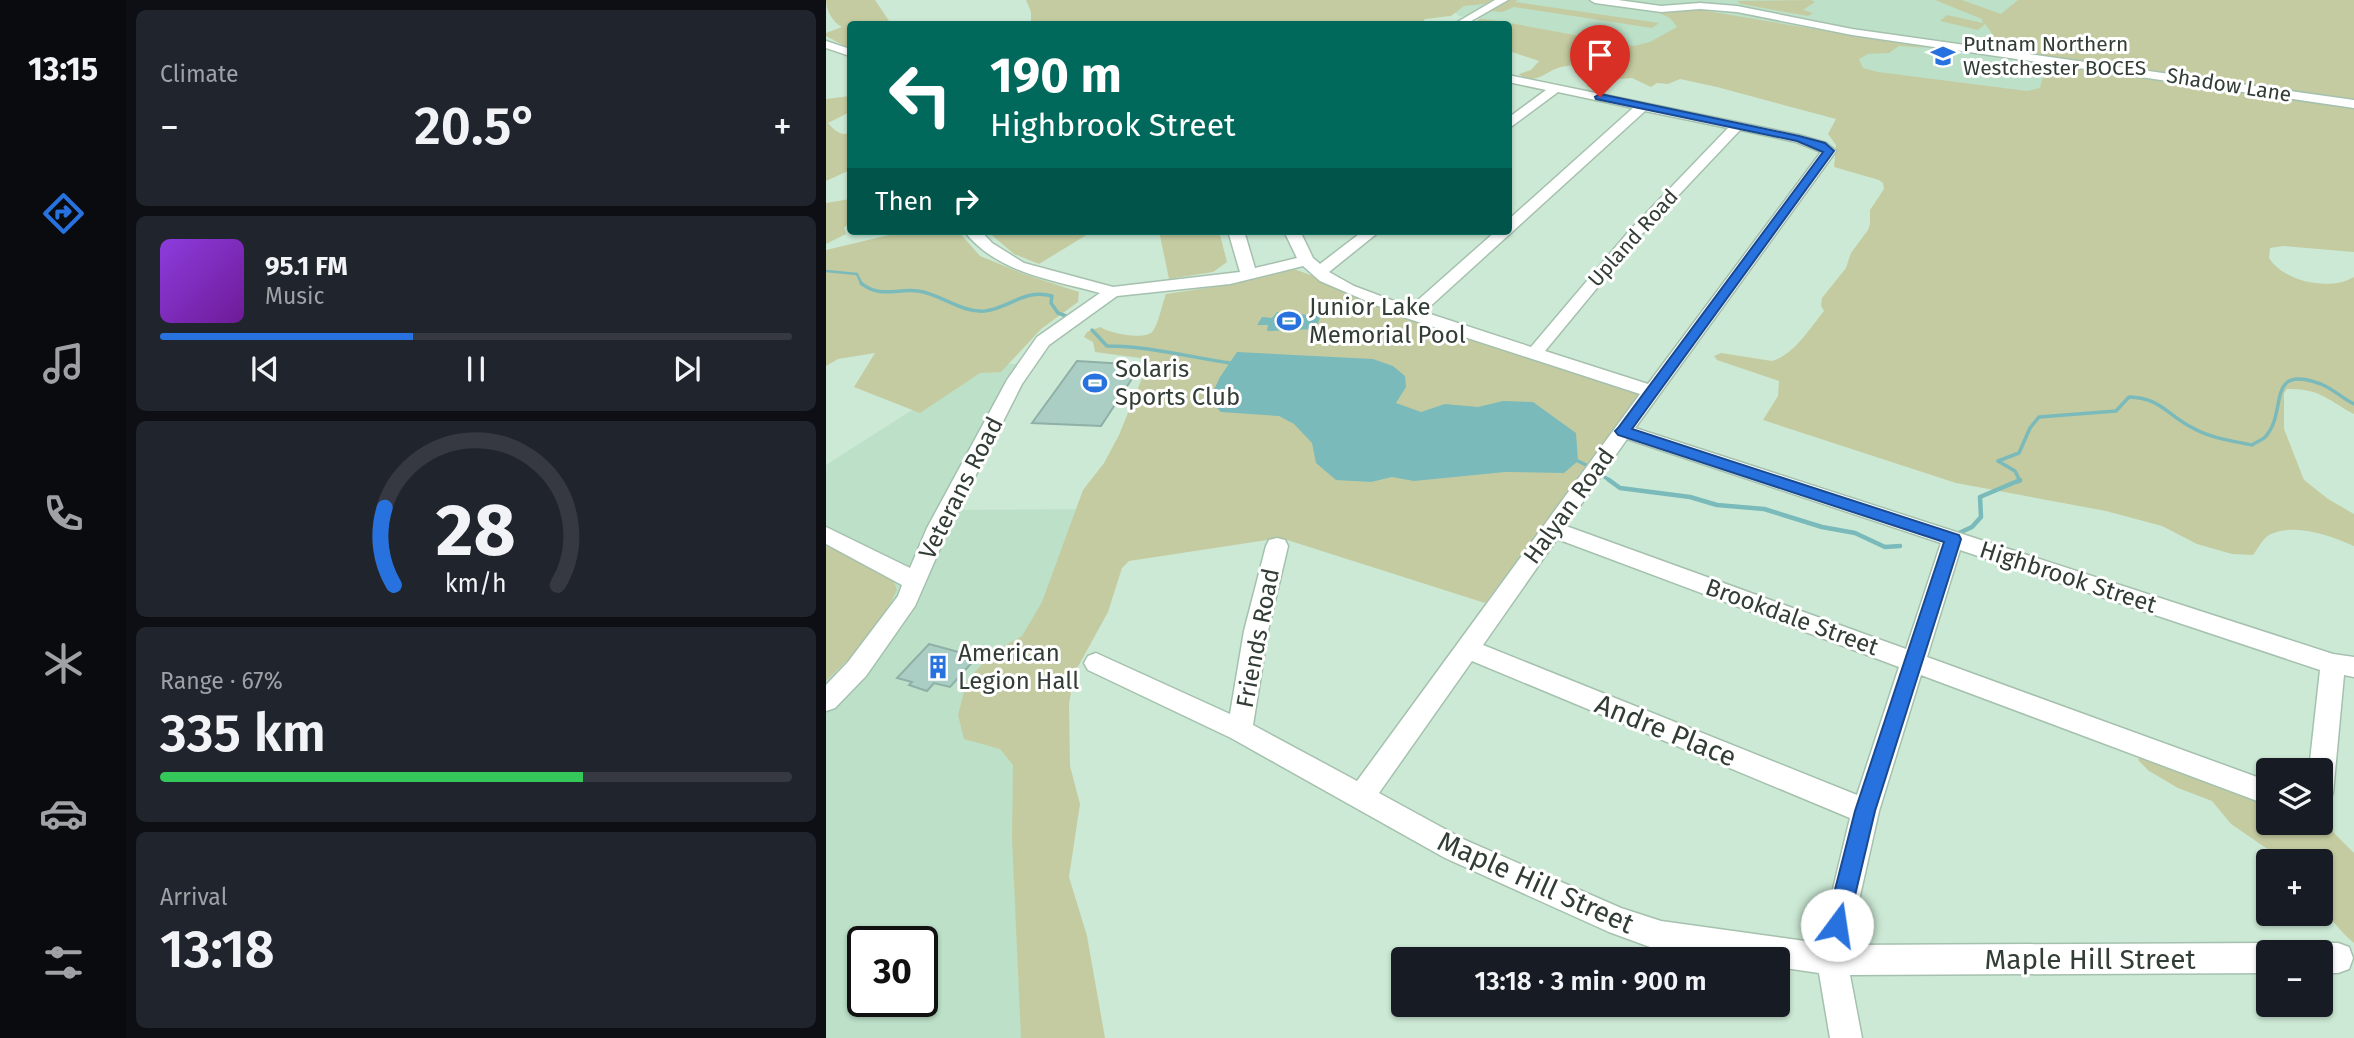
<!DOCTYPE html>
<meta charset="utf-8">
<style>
:root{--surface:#171b24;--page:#20242c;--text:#f1f3f6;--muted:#9ea1a6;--line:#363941;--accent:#2772de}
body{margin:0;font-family:"Fira Sans",sans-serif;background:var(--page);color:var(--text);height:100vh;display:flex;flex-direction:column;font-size:26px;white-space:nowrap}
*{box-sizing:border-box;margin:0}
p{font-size:23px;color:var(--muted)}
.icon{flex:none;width:38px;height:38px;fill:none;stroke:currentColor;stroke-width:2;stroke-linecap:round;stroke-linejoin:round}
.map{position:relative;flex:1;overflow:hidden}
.sheet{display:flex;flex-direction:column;gap:10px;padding:10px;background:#0d0f14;width:700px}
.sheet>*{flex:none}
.banner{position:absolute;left:21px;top:21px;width:665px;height:214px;border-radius:7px;box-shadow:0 2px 5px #0004;background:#00695c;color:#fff;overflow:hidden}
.tools{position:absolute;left:1430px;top:758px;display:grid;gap:14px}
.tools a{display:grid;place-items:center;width:77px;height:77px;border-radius:7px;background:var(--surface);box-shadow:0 2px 5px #0004;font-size:35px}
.speed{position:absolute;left:21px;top:926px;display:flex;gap:14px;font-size:35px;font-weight:700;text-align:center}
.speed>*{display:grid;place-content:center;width:91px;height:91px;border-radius:50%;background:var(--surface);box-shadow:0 2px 5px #0004;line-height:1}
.speed .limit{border:4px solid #111;border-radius:10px;background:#fff;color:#111}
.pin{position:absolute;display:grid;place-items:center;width:60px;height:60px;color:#fff;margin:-72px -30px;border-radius:50% 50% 50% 0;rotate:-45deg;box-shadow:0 0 7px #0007}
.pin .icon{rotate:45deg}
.me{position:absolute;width:77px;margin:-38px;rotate:14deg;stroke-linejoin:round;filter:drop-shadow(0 0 5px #0008)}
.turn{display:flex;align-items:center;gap:24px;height:147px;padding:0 28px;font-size:32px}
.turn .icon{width:91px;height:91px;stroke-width:2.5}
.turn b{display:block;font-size:49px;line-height:60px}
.then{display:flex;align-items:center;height:66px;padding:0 28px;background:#0003;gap:14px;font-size:26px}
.big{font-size:52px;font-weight:600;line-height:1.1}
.sheet .tile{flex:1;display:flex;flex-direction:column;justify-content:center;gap:10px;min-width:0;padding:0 24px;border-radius:10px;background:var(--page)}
.sheet .dial{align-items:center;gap:0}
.dial svg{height:182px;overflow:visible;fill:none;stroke:var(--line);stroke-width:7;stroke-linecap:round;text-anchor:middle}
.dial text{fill:var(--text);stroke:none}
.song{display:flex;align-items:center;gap:21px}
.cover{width:84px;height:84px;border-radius:10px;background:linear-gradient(135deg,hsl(270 70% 55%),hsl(280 70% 35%))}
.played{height:7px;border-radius:4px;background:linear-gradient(90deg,var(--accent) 40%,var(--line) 40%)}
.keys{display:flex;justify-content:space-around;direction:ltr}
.heat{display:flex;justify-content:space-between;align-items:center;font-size:38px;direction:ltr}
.charge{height:10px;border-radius:5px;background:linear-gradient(90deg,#34c759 67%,var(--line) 0)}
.trip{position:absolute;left:565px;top:947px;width:399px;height:70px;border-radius:7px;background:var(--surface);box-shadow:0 2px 5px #0004;font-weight:600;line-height:70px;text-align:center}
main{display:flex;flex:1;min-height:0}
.menu{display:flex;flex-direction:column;width:126px;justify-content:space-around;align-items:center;background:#090b0e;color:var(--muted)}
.menu .icon{width:49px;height:49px}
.menu .current{color:var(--accent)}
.menu b{font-size:32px;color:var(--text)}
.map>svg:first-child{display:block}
.built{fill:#bce0c8;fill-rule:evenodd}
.green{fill:#c5cba0}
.water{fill:#7ababb}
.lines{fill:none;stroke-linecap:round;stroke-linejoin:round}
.stream-far2{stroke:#7ababb;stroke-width:2.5}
.stream-far1{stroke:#7ababb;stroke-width:3.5}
.stream{stroke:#7ababb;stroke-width:4.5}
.building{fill:#abcec4;stroke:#8eb0a6;stroke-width:2}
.minor-casing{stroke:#a5c1ae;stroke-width:3}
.minor{fill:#fff;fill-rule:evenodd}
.route{fill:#2772de;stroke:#194a90;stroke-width:2}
.labels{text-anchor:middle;stroke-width:6;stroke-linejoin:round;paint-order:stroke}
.far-poi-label{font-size:21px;fill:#323d36;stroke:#fff;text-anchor:start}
.far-street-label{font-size:21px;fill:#323d36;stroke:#fff}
.poi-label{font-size:24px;fill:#323d36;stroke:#fff;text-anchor:start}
.street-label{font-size:24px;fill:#323d36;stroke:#fff}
.near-street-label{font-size:28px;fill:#323d36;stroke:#fff}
</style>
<main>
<nav class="menu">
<b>13:15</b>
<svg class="icon current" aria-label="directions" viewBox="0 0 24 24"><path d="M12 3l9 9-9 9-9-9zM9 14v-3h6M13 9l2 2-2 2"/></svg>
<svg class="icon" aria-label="music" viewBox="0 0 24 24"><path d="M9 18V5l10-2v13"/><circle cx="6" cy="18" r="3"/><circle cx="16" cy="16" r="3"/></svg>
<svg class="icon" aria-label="phone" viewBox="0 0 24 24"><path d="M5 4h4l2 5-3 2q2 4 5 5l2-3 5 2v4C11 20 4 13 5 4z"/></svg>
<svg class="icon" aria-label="climate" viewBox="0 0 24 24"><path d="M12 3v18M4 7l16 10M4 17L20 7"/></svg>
<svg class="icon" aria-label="car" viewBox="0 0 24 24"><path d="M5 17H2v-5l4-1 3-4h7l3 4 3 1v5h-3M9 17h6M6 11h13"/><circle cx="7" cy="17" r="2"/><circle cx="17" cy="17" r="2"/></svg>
<svg class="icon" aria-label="filters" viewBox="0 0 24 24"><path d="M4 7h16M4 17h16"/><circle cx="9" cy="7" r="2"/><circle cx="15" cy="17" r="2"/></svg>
</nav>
<section class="sheet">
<div class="tile"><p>Climate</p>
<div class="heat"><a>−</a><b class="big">20.5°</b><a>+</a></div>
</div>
<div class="tile">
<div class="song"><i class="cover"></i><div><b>95.1 FM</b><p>Music</p></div></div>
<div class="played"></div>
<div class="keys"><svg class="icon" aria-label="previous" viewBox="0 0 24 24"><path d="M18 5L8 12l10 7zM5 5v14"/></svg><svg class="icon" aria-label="pause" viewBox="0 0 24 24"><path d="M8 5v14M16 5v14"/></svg><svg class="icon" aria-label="next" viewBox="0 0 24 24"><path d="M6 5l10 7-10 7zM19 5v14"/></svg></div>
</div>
<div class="tile dial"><svg viewBox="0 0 100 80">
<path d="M14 69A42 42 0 1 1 86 69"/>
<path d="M14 69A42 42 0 0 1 10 35" stroke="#2772de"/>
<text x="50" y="56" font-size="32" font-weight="700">28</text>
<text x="50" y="72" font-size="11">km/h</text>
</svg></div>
<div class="tile"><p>Range · 67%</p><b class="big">335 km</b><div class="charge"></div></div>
<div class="tile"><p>Arrival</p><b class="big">13:18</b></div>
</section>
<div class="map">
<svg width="1528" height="1038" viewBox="0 0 1528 1038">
<rect width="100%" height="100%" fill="#cce9d5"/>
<g class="built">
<path d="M619,0H1210L1164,49L1243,61L1237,103L829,51L633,16Z"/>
<path d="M158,364H201L122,510L296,509L226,650L223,1038H0V465ZM37,942H96V1001H37Z"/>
</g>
<g class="green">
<path d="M0,0H49L65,24H24V49L0,36V33L16,27C7,23 0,10 0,0Z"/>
<path d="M200,0H666L659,4L638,6L625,16L599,19L595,24H205V12Z"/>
<path d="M681,0H692L689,2L833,23L826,28L688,7L676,12L664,11Z"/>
<path d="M985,0L989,2L977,10L987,13L982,16L915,4L911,1Z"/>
<path d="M1109,0H1136L1175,14L1192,0H1528V102L1172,50L1168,36L1159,24L1152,30L1114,21L1121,15L1157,23L1156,19Z"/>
<path d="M875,10L1102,48L1073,46L1063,53L1042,54L1033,59L1037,68L1052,72L1201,91L1214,88L1217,77L1206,66L1215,63L1403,88L1528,109V252L1457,246L1444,248L1443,258C1459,283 1505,291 1528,277V414C1503,401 1494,388 1461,389L1458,393V429L1478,480L1502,499L1528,514V546C1504,536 1471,523 1445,534C1437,537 1432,549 1427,555L1406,554L1371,544L1336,526L1280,511L1130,483L937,420L952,396L953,381L891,360L888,356L895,353L946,361C968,355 984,328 998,311L995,306L996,298L1020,268L1025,253L1042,230L1044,224V210L1058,189L1057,183L1053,180L1008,167L1010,145L1002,134L1010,119L891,87L854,79L842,84L831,83L825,87L806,78L793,79L766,88L760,86L781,73C769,67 748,63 735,67C720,71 708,87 693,74L705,70L713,61L683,51L682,24H643L655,19L673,21L808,46L824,42L851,27L844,18L829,11Z"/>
<path d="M24,96V112L2,123C9,131 14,136 24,133V170L0,181V99Z"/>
<path d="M24,199V221L18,228L20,234L0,244V203Z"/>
<path d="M80,231H132L154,256L198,274L253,292L252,302L215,329L175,372L154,373L94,413L28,387L49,353L12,359L0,366V250Z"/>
<path d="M161,231H267L213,264L188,254Z"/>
<path d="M333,231H393L401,262L387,272L343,279Z"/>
<path d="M468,269L816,395L659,603L455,538L303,561L296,568L282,612L248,674L243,704L244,766L254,804L243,877L261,936L279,1038H195L186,838L187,765L174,749L138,739L132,715L141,680L169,651L196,636L216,602L257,490L278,463L293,435L321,366L314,358L269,352L267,342L258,337L261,332L274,327C283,333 319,341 327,331C333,322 336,304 340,294L387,287L413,279L434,278Z"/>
<path d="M17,545L63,568L71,590L56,619L38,644L0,681V547Z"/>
<path d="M1317,752L1442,796V822H1494L1495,810L1508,833L1528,853V943C1496,915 1495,901 1494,861H1459L1405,824L1386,801L1352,788L1323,771L1312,760Z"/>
</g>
<g class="water">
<path d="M451,312L495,316L489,329L441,331L442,325H431L436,317L446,318Z"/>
<path d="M411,352L547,359L567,366L579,376L580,387L570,403L595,412L619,404L652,407L677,401L707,402L750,433L752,461L738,473L679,472L588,481L566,477L545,482L510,480L490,463L486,443L468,424L453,416L395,412L383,400L394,377Z"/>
</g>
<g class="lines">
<path class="stream-far2" d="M0,271L31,274L36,285"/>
<g class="stream-far1">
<path d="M35,283C54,299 72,288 92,291C115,294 135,313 159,311C184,308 199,288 226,296L225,303L232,313L240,316"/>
<path d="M266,330L281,346C322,346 363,357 404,363"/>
<path d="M752,461L760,465"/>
<path d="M777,476L786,482"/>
<path d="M1191,482L1194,481L1189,471L1172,461L1193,453L1204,428L1213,417L1290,411L1303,397C1335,398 1341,415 1367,428C1384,438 1407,441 1426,445C1430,442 1437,440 1440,436C1462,411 1439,363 1495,384C1507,389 1516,398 1528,404"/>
</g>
<g class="stream">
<path d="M783,480L794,488L864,497L891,505L938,509L996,527L1029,533L1059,547L1074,546"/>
<path d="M1133,533L1146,527L1155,517L1154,497L1194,480"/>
</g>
</g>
<g class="building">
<path d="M251,361L315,365L275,426L206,423Z"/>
<path d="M103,644L151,657L124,687L108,683L101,691L83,685L86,682L71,678Z"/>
</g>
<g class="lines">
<g class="minor-casing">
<g id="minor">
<path d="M669,0H682L640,24H628Z"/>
<path d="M764,0H792L835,6L874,3L911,6L1026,29L1528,100V108L1026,35L911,12L874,9L835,12L769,3Z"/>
<path d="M0,41L24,49V56L0,48Z"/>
<path d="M682,75L973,135L1000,143L1010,151L809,428L1507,654L1528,657V677L1518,675L1507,793L1503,802L1494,805V770H1483L1494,670L1134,550L1101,657L1442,781V805L1095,675L1053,811L1023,945L1442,943L1453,947L1455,952H1442V973L1024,975L1036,1038H1004L993,973L952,967V959H893L835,951L783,932L619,858L405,738L262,670L258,663L262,656L270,653L404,714L418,631L440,546L443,540L451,538L459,540L462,546L442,631L427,725L531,781L814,394L580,318L494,281L477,266L404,284L291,296L223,345L196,384L123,528L89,606L40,676L9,708L0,711V685L22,662L72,596L76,585L0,544V527L84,568L101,528L181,380L211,337L274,293C226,280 171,273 138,231H155L166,243L198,263L287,287L414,272L402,231H418L429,268L471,258L458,231H474L487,258L494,264L537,231H554L503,272L528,286L584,307L670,231H682V220L807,108L732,92L682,129V118L720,90L682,82ZM819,111L902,128L804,230L705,347L598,312ZM914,130L970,142L995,152L822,384L719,351L814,236ZM801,439L1115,543L1080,649L740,526ZM731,539L1073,667L1031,795L657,645ZM646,661L1024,818L994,943L835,921L795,908L639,840L553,793Z"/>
<path d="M1494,943H1512L1523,947L1527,958L1523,969L1512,973H1494V952H1481L1483,947Z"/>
</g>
</g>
<use href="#minor" class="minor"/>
</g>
<path class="route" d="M774,94L973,136L999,143L1008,151L806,429L1133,535L1135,539L1049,811L1022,925L1019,933L1011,936L1003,933L1000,925L1029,811L1118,542L792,435L789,431L792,428L997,152L971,141L770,99L769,97Z"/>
<defs>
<g id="school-bare" transform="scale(1.89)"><path d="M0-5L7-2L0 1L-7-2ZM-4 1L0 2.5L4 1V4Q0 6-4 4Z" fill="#2772de" stroke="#fff" stroke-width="2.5" paint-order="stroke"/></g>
<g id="stadium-bare" transform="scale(1.89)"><path d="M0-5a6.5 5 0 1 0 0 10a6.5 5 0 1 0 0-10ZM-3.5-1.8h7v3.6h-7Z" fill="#2772de" stroke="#fff" stroke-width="2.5" paint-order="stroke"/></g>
<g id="building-bare" transform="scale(1.89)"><path d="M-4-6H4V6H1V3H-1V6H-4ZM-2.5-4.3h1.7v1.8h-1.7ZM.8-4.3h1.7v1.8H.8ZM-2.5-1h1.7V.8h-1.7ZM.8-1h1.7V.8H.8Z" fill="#2772de" stroke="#fff" stroke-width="2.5" paint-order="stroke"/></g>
</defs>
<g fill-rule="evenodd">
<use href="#school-bare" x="1117" y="56"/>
<use href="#stadium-bare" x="463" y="321"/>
<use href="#stadium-bare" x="269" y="383"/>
<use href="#building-bare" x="112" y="667"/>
</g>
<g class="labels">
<g class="far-poi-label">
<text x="1137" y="51">Putnam Northern<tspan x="1137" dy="24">Westchester BOCES</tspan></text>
</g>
<g class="far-street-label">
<text transform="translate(1403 85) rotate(9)" y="7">Shadow Lane</text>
<text transform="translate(807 238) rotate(-48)" y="7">Upland Road</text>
</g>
<g class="poi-label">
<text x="483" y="315">Junior Lake<tspan x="483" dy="28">Memorial Pool</tspan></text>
<text x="289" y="377">Solaris<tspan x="289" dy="28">Sports Club</tspan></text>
<text x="132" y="661">American<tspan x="132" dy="28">Legion Hall</tspan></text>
</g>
<g class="street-label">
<text transform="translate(135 488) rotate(-63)" y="8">Veterans Road</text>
<text transform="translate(743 506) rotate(-54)" y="8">Halyan Road</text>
<text transform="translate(1242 577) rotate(18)" y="8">Highbrook Street</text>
<text transform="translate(966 617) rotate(20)" y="8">Brookdale Street</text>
<text transform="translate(432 638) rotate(-79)" y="8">Friends Road</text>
</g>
<g class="near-street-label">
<text transform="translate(840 730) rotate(22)" y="10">Andre Place</text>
<text transform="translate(710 882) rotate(24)" y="10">Maple Hill Street</text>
<text x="1264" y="969">Maple Hill Street</text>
</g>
</g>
</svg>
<div class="tools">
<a><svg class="icon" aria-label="layers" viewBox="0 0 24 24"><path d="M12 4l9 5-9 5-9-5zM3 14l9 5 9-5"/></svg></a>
<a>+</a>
<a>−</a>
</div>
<div class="speed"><div class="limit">30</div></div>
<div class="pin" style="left:774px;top:97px;background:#d93025"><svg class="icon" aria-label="arrive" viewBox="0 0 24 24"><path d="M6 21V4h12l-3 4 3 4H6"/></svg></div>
<svg class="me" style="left:1011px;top:925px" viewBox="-20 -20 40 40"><circle r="19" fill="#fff"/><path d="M0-13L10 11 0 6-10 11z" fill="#2772de"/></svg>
<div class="trip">13:18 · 3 min · 900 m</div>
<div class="banner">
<div class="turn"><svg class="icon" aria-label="left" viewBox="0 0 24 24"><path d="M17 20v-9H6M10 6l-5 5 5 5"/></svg><div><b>190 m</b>Highbrook Street</div></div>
<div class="then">Then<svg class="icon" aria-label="right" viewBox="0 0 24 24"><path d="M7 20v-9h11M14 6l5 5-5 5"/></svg></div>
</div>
</div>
</main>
